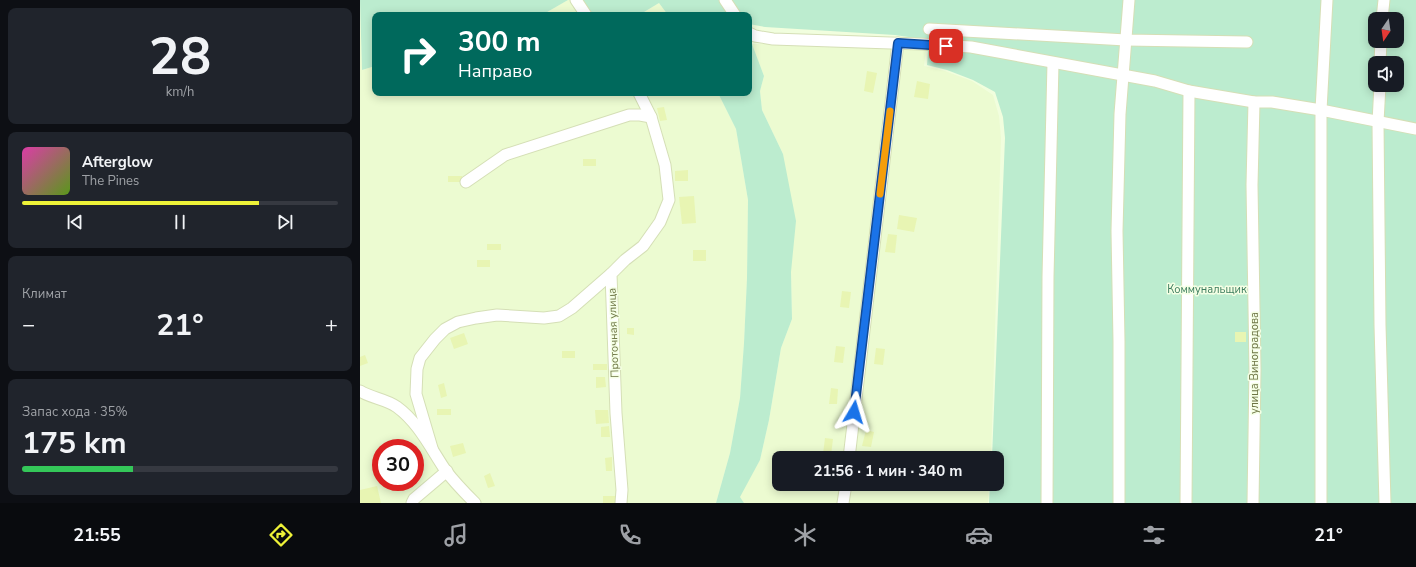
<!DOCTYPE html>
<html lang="ru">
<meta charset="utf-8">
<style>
:root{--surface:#171b24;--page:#20242c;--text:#f1f3f6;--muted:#9ea1a6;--line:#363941;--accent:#eef238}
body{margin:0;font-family:"Nunito Sans",sans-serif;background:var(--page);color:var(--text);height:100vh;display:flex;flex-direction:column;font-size:15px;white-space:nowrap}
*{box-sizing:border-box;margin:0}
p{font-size:13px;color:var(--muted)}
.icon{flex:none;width:22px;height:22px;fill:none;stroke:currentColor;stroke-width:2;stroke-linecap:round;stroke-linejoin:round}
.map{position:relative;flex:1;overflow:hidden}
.side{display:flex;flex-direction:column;gap:8px;padding:8px;background:#0d0f14;width:360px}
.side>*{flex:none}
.guide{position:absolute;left:12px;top:12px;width:380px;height:84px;border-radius:8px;box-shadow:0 2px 10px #0003;background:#00695c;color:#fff;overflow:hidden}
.needle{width:26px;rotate:193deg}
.fabs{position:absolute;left:1008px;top:12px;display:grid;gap:8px}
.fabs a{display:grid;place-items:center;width:36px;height:36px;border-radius:8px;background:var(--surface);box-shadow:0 2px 10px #0003;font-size:20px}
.speed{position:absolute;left:12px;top:439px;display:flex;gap:8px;font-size:20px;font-weight:700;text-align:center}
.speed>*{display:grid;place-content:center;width:52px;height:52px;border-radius:50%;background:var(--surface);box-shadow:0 2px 10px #0003;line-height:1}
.speed .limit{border:6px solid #d22;background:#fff;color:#111}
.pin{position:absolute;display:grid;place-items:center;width:34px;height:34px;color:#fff;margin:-17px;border-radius:8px;box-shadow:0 2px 6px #0006}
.me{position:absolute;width:44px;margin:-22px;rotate:7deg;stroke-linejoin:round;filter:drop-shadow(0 0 3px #0008)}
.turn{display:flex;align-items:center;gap:14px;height:84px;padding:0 20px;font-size:18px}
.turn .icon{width:52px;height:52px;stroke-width:2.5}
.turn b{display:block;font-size:28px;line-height:34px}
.big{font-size:30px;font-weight:700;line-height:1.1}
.side .card{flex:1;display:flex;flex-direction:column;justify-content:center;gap:6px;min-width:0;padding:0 14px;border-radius:8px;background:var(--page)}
.side .dial{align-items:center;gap:0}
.dial b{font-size:52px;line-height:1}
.song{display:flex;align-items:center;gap:12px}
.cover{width:48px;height:48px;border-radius:6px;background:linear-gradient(135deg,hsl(320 70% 55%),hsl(90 70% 35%))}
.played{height:4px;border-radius:2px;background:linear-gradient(90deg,var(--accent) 75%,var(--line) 75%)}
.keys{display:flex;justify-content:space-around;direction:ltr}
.heat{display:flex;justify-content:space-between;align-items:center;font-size:22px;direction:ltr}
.charge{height:6px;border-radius:3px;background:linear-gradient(90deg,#34c759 35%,var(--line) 0)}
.trip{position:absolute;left:412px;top:451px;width:232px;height:40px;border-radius:8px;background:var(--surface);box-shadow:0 2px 10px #0003;font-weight:700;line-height:40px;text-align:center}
.dock{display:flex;height:64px;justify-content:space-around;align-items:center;background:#090b0e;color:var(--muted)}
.dock .icon{width:28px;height:28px}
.dock .current{color:var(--accent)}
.dock b{font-size:18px;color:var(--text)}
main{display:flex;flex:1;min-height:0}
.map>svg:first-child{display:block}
.residential{fill:#ecfbd1;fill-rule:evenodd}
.green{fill:#bceccf;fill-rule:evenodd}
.building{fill:#e8f5b3}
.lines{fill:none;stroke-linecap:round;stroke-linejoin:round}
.minor-casing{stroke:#d5dfb6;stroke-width:13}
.minor{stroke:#fff;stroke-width:11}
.route-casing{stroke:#114b97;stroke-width:10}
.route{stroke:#1a73e8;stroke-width:7}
.slow{stroke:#f59e0b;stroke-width:7}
.labels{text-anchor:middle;stroke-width:3;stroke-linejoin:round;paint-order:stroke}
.park-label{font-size:11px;fill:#3b7c5d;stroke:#f5ffe5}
.street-label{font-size:11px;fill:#6d7544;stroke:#f5ffe5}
</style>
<main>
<section class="side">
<div class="card dial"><b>28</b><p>km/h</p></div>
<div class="card">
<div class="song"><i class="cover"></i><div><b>Afterglow</b><p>The Pines</p></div></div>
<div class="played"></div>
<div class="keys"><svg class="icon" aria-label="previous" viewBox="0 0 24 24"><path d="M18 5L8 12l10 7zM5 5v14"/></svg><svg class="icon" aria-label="pause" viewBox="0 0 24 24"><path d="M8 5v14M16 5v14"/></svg><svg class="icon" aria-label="next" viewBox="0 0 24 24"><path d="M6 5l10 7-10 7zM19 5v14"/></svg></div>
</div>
<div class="card"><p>Климат</p>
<div class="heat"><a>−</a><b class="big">21°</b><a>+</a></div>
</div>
<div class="card"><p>Запас хода · 35%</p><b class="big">175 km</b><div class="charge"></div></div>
</section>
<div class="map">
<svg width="1056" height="503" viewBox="0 0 1056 503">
<rect width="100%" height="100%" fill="#f1fede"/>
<g class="residential">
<path d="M208,0H212L222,15H182Z"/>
<path d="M299,3L308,15H279Z"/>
<path d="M0,15L2,70L15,66V93H358L376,129L388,200L387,278L384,343L380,398L370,453L356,503H0ZM21,448H55V482H21Z"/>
<path d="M392,44H481L566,49L564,66L585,71L612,81L633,95L639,116L641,138L631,458H419V484H629L628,503H384L379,497L400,460L409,420L421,348L432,319L431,272L423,154L402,110L400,91L404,76Z"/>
</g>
<g class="green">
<path d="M0,0H208L182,15H15V66L2,70Z"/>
<path d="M212,0H359L369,15H308L299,3L279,15H222Z"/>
<path d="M371,0H1056V503H629L630,484H637V458H632L645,138L643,117L635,92L613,80L587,70L567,65L569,40L535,35L405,27L389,24V15H381ZM1015,19H1037V41H1015ZM1015,63H1037V85H1015Z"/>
<path d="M389,40L392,44L404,76L400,91L402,110L423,154L436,221L431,272L432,319L421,348L409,420L400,460L380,497L384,503H356L370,453L380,398L384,343L387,278L388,200L376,129L358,93H389Z"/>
</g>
<g class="building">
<path d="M507,71L517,73L513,93L504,91Z"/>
<path d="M557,81L570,84L568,99L554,97Z"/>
<path d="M304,107L307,120L300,121L297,108Z"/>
<rect x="223" y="159" width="13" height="7"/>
<path d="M328,170V181H315V171Z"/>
<rect x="88" y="176" width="14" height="6"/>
<path d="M334,196L336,223L322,224L319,197Z"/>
<path d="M539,215L557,218L554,232L537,229Z"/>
<path d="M528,234L537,235L535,253L525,252Z"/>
<rect x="127" y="244" width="14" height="6"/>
<rect x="333" y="250" width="13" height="11"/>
<rect x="117" y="260" width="13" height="7"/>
<path d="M482,291L491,292L489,308L480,307Z"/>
<path d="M267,328H274V335L267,334Z"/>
<rect x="875" y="332" width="11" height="10"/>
<path d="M104,333L108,344L94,349L90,338Z"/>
<path d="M476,346L485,347L483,363L474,362Z"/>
<path d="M516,348L525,349L523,365L514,364Z"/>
<rect x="202" y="351" width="13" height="7"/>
<path d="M5,355L8,363L0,366V357Z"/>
<rect x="233" y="364" width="14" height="6"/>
<path d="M236,377H245L246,387L236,388Z"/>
<path d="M84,383L87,396L81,398L78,385Z"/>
<path d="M471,388L478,389L477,404H469Z"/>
<rect x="77" y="409" width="14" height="6"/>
<path d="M235,410H248L249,423L236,424Z"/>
<path d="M249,426L250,437H241V427Z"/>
<path d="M506,430L514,432L511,447L502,446Z"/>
<path d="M465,438L473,439L471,455L463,454Z"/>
<path d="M103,443L106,453L93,457L90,446Z"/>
<path d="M252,457V471H246L245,458Z"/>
<path d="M130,473L135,486L128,488L124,476Z"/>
<path d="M17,486L21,503H0V490Z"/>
<rect x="243" y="496" width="13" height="7"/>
</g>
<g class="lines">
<g class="minor-casing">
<g id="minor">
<path d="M216,0L226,15"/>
<path d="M365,0L375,15"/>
<path d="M1022,19L1024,0"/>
<path d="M569,29L766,40L887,42"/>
<path d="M389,33L395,36L413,39L560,44L611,47L795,81L829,91L894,102H912L961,110L1056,129"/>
<path d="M1020,63L1021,41"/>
<path d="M1020,85L1018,122L1020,325L1025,503"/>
<path d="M106,182L145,155L269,115H280L291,117"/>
<path d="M0,391C11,398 26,399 37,407C59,423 71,449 86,471C95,483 105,493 115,503"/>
<path d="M72,448L56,394L57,369L60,358L75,339L85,329L98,322L116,318L137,315L184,318L199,316L212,308L251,274"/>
<path d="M489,458L538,43"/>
<path d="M52,503L54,499L87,471"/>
<path d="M261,503L262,490L256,413L251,274L265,260L283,246L300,222L309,200L305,165L291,117L279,93"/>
<path d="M483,503L486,484"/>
<path d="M687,503L688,277L693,63"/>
<path d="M759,503V341L757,231L760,114L769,0"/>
<path d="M826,503L829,91"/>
<path d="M893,503L895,369L892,185L894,102"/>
<path d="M961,503V110L967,0"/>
</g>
</g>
<use href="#minor" class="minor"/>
</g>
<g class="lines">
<g class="route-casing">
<path id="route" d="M494,412L538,43L586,46"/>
</g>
<use href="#route" class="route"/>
<path class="slow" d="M520,194L530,111"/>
</g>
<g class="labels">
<g class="park-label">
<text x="847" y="293">Коммунальщик</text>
</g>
<g class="street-label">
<text transform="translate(253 333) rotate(-92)" y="4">Проточная улица</text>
<text transform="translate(894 363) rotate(-90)" y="4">улица Виноградова</text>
</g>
</g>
</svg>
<div class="fabs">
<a><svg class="needle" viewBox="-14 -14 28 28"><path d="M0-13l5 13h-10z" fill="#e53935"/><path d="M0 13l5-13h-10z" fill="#9ea1a6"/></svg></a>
<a><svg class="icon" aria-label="sound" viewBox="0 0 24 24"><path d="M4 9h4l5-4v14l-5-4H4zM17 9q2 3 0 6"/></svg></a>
</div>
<div class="speed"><div class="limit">30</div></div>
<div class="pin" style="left:586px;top:46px;background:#d93025"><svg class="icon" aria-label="arrive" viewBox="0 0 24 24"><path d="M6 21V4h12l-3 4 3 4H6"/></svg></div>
<svg class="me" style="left:494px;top:412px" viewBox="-20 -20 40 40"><path d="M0-17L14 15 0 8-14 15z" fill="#1a73e8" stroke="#fff" stroke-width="4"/></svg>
<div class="trip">21:56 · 1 мин · 340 m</div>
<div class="guide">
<div class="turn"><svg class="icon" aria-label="right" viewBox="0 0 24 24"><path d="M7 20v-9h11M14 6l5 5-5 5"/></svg><div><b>300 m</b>Направо</div></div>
</div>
</div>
</main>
<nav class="dock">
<b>21:55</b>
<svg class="icon current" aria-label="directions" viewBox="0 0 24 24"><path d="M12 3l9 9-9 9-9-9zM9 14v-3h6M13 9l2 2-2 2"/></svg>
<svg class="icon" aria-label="music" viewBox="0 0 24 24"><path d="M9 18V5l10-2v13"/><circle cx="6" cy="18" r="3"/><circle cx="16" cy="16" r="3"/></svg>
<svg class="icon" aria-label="phone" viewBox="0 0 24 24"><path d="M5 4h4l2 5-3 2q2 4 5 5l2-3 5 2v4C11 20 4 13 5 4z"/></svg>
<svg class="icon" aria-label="climate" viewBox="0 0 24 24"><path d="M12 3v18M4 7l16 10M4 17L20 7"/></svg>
<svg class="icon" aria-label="car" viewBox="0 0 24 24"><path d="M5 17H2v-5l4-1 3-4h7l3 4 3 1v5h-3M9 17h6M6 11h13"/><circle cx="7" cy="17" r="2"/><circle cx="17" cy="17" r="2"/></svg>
<svg class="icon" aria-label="filters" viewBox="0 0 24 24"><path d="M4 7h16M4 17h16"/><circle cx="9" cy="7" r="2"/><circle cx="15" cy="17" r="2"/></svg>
<b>21°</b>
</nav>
